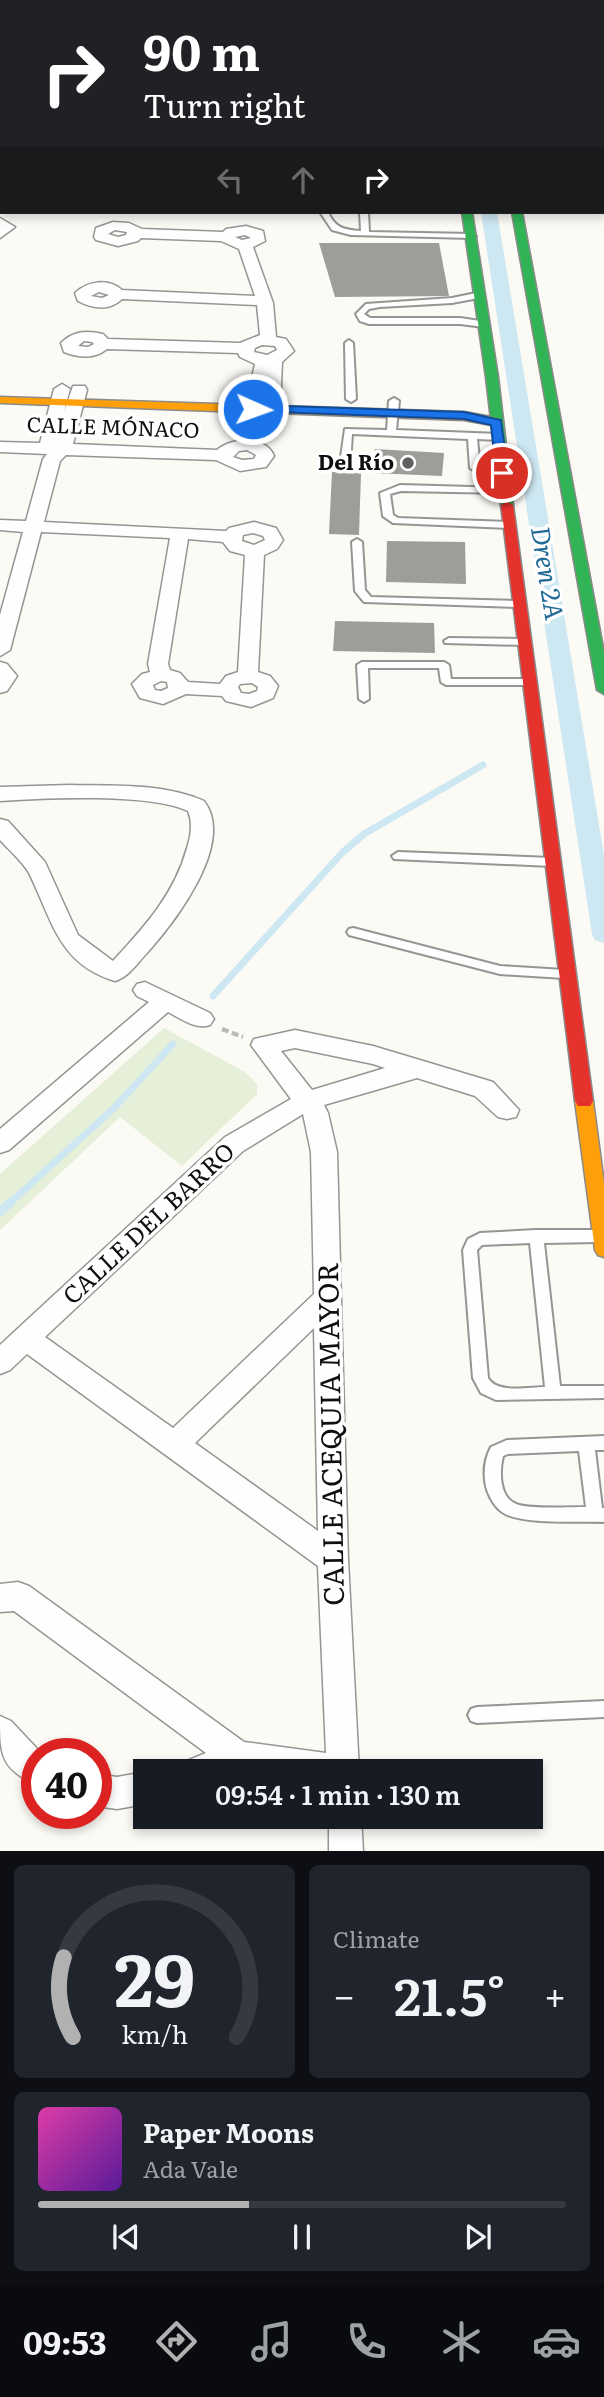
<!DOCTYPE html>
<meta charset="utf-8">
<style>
:root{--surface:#171b24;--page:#20242c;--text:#f1f3f6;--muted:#9ea1a6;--line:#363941;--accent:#b1b1b2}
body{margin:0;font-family:Literata,serif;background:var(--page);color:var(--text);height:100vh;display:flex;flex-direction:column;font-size:26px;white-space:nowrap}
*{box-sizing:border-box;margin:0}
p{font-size:23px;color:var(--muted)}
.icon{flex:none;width:38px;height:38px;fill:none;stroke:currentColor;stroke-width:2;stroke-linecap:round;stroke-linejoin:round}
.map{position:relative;height:1851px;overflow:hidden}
.sheet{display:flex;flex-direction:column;gap:14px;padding:14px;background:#0d0f14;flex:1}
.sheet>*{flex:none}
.hud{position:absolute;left:0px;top:0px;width:606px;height:214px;box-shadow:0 4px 10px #0003;background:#202124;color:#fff;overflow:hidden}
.speed{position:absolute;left:21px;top:1738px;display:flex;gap:14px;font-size:35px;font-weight:700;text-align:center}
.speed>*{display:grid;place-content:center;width:91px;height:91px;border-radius:50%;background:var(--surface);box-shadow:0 4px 10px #0003;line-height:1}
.speed .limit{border:10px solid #d22;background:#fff;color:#111}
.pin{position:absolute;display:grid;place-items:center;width:60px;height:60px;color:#fff;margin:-30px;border:4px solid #fff;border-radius:50%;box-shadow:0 2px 7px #0007}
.me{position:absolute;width:77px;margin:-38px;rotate:92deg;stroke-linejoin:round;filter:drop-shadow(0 0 5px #0008)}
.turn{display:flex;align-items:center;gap:24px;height:147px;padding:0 28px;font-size:32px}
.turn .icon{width:91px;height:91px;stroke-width:2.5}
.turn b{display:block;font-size:49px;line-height:60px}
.lanes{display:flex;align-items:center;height:66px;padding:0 28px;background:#0003;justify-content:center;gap:35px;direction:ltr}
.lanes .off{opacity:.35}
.big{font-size:52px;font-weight:600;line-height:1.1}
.sheet .widget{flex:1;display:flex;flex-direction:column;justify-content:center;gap:10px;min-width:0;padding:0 24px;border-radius:10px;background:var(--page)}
.sheet .dial{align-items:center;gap:0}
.dial svg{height:182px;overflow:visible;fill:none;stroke:var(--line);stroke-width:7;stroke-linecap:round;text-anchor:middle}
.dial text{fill:var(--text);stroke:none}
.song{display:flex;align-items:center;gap:21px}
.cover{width:84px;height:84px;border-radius:10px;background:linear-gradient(135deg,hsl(320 70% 55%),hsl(270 70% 35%))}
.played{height:7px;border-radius:4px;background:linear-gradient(90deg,var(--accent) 40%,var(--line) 40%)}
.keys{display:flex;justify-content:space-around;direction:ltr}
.heat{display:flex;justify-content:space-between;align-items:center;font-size:38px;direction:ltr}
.sheet .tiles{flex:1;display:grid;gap:14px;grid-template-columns:1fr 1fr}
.widget:last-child{grid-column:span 2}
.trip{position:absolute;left:133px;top:1759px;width:410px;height:70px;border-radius:0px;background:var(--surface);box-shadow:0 4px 10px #0003;font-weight:600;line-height:70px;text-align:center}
.tab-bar{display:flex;height:112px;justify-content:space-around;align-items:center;background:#090b0e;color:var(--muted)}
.tab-bar .icon{width:49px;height:49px}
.tab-bar .on{color:var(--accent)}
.tab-bar b{font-size:32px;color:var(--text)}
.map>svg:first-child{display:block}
.green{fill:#e6efd7}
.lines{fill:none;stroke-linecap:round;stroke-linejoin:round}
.stream-far1{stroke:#cee8f3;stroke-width:7}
.stream{stroke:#cee8f3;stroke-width:9}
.canal{fill:#cee8f3;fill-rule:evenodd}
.building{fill:#9f9d9a}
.lane-casing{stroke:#959593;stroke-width:4}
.street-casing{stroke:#959593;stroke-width:3}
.fast-casing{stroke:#8c8b89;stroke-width:3}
.slow-casing{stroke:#8c8b89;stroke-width:3}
.jam-casing{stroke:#8c8b89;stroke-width:3}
.path{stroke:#b9b9b8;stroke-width:4.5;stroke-dasharray:7 3.5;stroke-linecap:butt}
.lane{fill:#fefefe;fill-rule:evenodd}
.street{fill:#fefefe;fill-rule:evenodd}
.fast{fill:#30b455;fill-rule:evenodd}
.slow{fill:#ff9f0a;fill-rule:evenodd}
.jam{fill:#e5322d;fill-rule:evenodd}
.route{fill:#1a73e8;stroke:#114b97;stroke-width:2}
.poi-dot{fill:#626160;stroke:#fff;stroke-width:2.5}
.labels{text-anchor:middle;stroke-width:7;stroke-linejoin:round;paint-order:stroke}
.far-street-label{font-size:21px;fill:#0f0f0f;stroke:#fff}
.far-poi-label{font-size:21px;font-weight:bold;fill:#0f0f0f;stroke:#fff;text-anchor:end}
.street-label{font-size:24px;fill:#0f0f0f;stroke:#fff}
.water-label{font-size:26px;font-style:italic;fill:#226b98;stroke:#fff}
.near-street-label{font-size:28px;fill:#0f0f0f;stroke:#fff}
</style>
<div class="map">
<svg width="604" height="1851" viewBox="0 0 604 1851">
<rect width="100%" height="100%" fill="#fbfaf5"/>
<path class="green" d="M164,1028L245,1072L257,1084V1094L182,1166L120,1117L0,1230V1174Z"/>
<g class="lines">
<g class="stream-far1">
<path d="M213,996L342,853L364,834L483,765"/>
<path d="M10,1203L114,1108L173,1044"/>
</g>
<path class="stream" d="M0,1212L11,1202"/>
<g class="canal">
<rect x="448" y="0" width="14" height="2"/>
<path d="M481,212H497L604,855V943L595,940L592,934Z"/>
</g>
</g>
<g class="building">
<path d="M319,243H439L449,296L335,297Z"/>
<path d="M375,449L444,453L442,476L372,473Z"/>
<path d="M332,472L361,473L359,535L329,534Z"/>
<path d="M387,541L465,542L466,584L386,582Z"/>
<path d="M335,621L434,623L435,653L333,651Z"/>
</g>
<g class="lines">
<g class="lane-casing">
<g id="lane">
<path d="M197,0H203L204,2H198Z"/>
<rect x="286" y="0" width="6" height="2"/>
<path d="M339,0H415L418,2H336Z"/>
<path d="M531,0H547L528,2Z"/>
<path d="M584,0H591L592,2H585Z"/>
<rect x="0" y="84" width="2" height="4"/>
<path d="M320,212H328C335,228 344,230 361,231L360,212H368L369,232L472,234L476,236L472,238L351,235L332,230Z"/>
<path d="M481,292L484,293V297L452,303L380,307L369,309L364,314L370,318H460L487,322L488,324L484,327L460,324H369L360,321L356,314L366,304L452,298Z"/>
<path d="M349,340L353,343L356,399L351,402L346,399L345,343Z"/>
<path d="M394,398L399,401L396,430L499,434L504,437L499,440L477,439L480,468L475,471L470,468L468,439L352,434L350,464L348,466H342L340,464L345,429L387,430L389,401Z"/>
<path d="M400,485L507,488V492L504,493L401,491L390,494L393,515L398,518L509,522L514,525L509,528L393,523L383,516L380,493Z"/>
<path d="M357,539L362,542L365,590L371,597L518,601L523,604L518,607L364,602L355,591L352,542Z"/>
<path d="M449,638L523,639L528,642L523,645L445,643L444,641Z"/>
<path d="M362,662H444L449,665L451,679H528L533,682L528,685H446L441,682L439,668H368L369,699L364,702L359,699L357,665Z"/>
<path d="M398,852L552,858L558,862L552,866L394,859L392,856Z"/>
<path d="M353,928L500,966L564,970L570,974L564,978L500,974L349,935L347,932L349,929Z"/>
<path d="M536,1230H598L604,1234L603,1240L598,1242L544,1243L560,1386H604V1398L496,1400L481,1393L473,1378L463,1250L468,1239L480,1233ZM530,1243L545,1387C529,1387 497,1394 488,1378L477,1250L482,1245Z"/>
<path d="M604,1436V1450H595L602,1508H604V1522C580,1521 520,1525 502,1512C495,1507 490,1498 487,1490C483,1476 484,1460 491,1447L507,1440ZM579,1451L586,1507C569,1507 534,1509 519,1505C499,1500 499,1472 503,1456L508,1454Z"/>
<path d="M604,1701V1717L477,1723L471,1721L468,1715L471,1709L477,1707Z"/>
</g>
</g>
<g class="street-casing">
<g id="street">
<path d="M0,154H2L0,164Z"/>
<path d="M0,218L15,227L0,238Z"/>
<path d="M113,222L129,223L142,229L223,232L226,229L246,226L263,231L265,241L253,247L273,303L276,337L286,339L294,351L282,362L280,409L278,413H266L263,400L259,413L253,414L245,409L255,364L240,357L238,353L107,349C94,359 80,358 64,352L61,343C73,331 86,330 103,334L108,339L240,343L260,335L257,305L122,299C110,311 93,309 78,301L75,293C88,281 108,278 122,290L255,296L239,249L221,241L141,238L138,241L118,246L96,240L94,237L96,228ZM115,230L127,232L126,235L118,237L108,234ZM245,235L251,238L242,240L235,237ZM99,292L109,295L102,298L91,296ZM84,341L92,342L94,344L88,347L78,346ZM262,345L275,346L277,350L267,355L254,352L255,348Z"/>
<path d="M62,384L70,389L64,412L73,386H85L87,390L73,444L217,450C232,437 266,435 274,456L266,467L240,471L216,460L66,455L60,461L44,522L226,531L229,528L254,522L276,528L283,540L277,549L264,555L258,672L270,676L278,686L273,698L251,707L226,701L222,696L186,694L163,704L140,698L132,684L142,674L150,672L148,664L170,538L41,532L10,650L0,656V615L23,532L0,530V520L26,521L43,459L47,454L0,452V442L40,443L54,389ZM247,450L256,455L254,459L242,460L233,457L239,451ZM253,533L263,536L265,540L254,545L242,541L243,535ZM188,539L223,542L230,551L245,555L238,672L226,676L220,684L188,682L180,673L170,670L168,664ZM161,681L167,682L168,688L161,691L155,690L153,685ZM252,683L258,687L257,691L249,694L241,693L238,687L240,684Z"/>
<path d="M0,662L7,664L17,676L7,691L0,693Z"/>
<path d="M70,785C113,786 163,783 204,801C236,843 175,922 147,953C137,963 129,977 115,981C58,964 52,919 29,873C22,861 9,850 0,840V819L8,821L45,862L78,935L113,961C145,926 174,895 187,848C191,836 193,823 188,811C150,793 45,798 0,801V787Z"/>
<path d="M145,982L210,1013L214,1019L210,1025C195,1030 182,1019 168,1012L9,1150L0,1153V1129L149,1002L137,996L133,990L137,984Z"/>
<path d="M295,1030L373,1046L493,1082L519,1110L516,1117L507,1119L498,1117L475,1096L417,1078L324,1105L328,1113L337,1152L348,1559L359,1771H184L189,1760L206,1753L14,1611L0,1612V1584L18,1582L29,1586L244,1742L326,1753L318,1566L27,1354L10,1370L0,1374V1345L225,1137L291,1099L251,1045L254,1039ZM295,1048L373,1064L385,1068L312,1090L281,1051ZM303,1114L311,1152L314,1294L173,1428L45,1337L243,1151ZM314,1328L318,1531L195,1443Z"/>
<path d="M0,1716L11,1721L42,1754H37V1785C0,1768 0,1755 0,1716Z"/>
<path d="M145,1772V1804L117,1809L96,1806V1774L117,1777Z"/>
<path d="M329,1816H361L363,1851H329Z"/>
</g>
</g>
<g class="fast-casing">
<g id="fast">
<path d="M462,212H472L498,377L513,505L507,509L501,505L486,377Z"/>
<path d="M512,212H522L604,653V694L597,690Z"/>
</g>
</g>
<g class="slow-casing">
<g id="slow">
<path d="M0,397L464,412L497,418L503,422L497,426L464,420L0,403Z"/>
<path d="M584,1095L590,1096L593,1101L604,1184V1257L598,1255L595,1250L575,1101L578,1096Z"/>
</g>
</g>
<g class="jam-casing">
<g id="jam">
<path d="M430,0H438L439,2H431Z"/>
<rect x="476" y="0" width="8" height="2"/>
<path d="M507,501L513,505L593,1101L590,1106H578L575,1101L501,505Z"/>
</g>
</g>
<path class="path" d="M222,1029L243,1037"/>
<use href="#lane" class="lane"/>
<use href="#street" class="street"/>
<use href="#fast" class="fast"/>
<use href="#slow" class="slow"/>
<use href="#jam" class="jam"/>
</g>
<path class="route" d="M253,405L464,412L501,420L508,473L502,477L496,473L491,425L464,419L249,411L248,409Z"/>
<circle class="poi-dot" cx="408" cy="463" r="7"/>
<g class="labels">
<g class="far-street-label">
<text transform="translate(113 428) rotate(2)" y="7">CALLE MÓNACO</text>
</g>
<g class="far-poi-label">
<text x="394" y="470">Del Río</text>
</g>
<g class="street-label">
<text transform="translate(149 1224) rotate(-43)" y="8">CALLE DEL BARRO</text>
</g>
<g class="water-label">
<text transform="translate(547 573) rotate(81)" y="9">Dren 2A</text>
</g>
<g class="near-street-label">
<text transform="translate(331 1434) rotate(-91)" y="10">CALLE ACEQUIA MAYOR</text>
</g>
</g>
</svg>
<div class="speed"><div class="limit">40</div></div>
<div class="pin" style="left:502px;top:473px;background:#d93025"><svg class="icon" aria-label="arrive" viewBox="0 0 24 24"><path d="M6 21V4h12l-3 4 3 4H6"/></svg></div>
<svg class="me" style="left:253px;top:409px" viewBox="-20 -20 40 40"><circle r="17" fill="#1a73e8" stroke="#fff" stroke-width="3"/><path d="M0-11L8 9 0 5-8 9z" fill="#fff"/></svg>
<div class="trip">09:54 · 1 min · 130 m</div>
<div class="hud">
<div class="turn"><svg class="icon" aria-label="right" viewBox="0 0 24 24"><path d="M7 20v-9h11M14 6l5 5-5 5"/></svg><div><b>90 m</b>Turn right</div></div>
<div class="lanes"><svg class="icon off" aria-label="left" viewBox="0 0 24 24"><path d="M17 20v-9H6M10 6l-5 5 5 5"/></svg><svg class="icon off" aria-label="ahead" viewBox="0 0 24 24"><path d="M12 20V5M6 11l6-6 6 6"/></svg><svg class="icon" aria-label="right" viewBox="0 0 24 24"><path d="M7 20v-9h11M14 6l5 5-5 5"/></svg></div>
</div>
</div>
<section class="sheet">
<div class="tiles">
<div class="widget dial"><svg viewBox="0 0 100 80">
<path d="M14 69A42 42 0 1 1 86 69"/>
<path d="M14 69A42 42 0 0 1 10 34" stroke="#b1b1b2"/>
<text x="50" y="56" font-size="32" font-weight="700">29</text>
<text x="50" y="72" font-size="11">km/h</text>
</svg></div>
<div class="widget"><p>Climate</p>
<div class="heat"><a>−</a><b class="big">21.5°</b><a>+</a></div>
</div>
<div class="widget">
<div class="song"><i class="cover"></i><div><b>Paper Moons</b><p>Ada Vale</p></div></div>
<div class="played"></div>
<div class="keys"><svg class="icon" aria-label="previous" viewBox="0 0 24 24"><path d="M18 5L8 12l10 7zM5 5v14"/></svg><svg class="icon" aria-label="pause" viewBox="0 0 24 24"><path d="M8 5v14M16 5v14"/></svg><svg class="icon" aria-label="next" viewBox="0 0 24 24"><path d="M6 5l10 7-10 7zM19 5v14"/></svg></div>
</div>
</div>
</section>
<nav class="tab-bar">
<b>09:53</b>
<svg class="icon on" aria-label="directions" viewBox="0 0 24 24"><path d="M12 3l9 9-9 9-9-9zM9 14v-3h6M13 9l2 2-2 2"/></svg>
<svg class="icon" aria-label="music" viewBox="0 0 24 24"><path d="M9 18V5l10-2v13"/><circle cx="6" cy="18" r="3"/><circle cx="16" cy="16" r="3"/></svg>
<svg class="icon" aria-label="phone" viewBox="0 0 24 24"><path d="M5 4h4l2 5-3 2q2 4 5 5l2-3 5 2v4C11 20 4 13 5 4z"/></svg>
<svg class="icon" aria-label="climate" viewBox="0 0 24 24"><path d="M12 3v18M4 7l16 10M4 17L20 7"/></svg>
<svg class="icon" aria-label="car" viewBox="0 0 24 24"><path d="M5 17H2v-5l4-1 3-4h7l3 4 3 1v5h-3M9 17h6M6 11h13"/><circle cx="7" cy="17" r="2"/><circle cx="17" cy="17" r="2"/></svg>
</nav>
